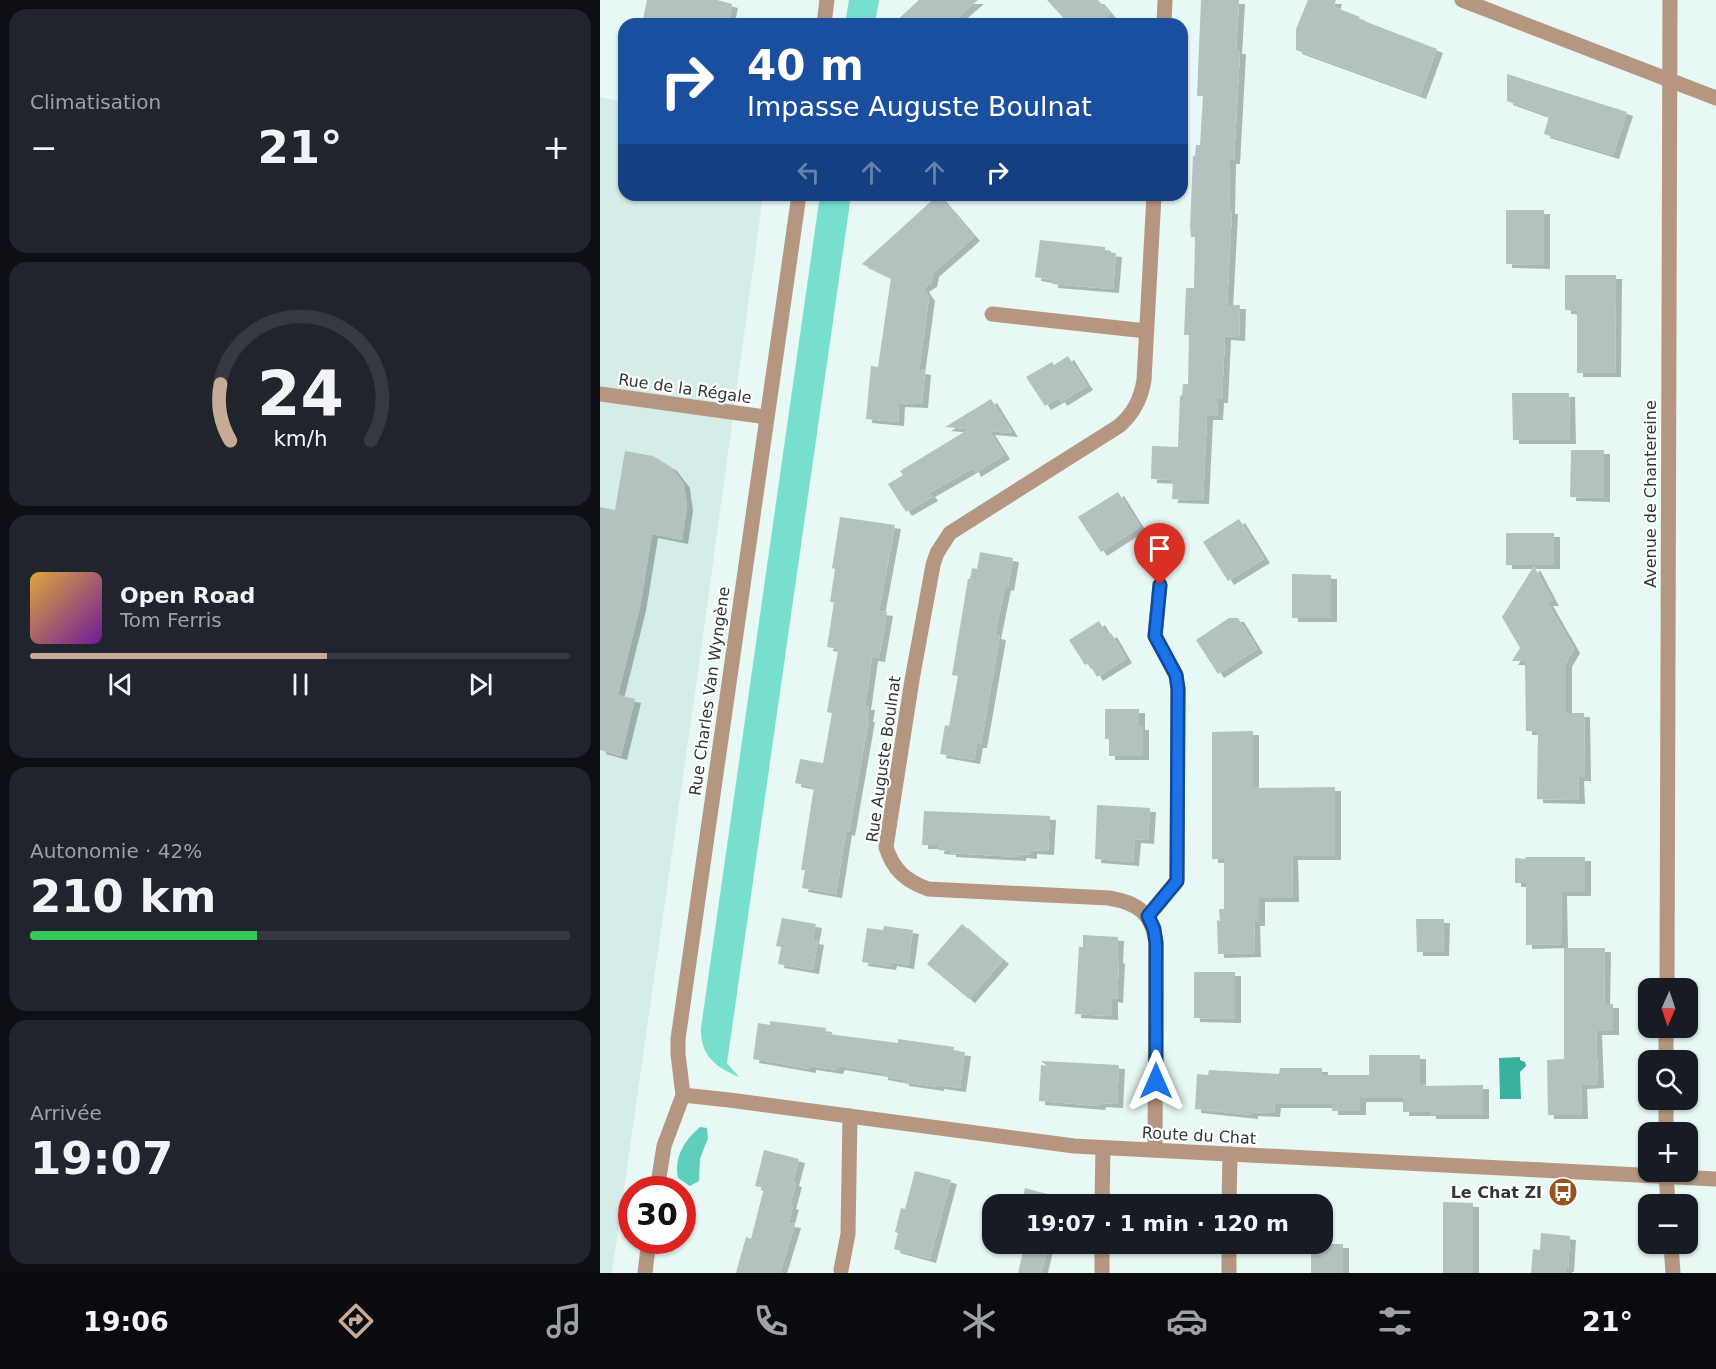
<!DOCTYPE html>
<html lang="fr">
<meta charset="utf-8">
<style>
:root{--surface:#171b24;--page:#20242c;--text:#f1f3f6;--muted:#9ea1a6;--line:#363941;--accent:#c8ab96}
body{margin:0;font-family:"DejaVu Sans",sans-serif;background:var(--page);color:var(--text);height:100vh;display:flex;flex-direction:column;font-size:22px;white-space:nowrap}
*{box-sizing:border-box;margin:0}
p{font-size:20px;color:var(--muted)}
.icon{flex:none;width:33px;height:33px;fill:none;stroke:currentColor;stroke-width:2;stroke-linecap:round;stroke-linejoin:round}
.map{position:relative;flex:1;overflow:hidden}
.panel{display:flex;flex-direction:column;gap:9px;padding:9px;background:#0d0f14;width:600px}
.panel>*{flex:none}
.top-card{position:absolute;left:18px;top:18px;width:570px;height:183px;border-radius:18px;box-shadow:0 2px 4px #0004;background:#1a4fa0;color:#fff;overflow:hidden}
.needle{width:39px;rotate:183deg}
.buttons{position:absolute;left:1038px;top:978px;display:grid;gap:12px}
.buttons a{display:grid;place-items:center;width:60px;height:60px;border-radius:12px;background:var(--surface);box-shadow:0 2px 4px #0004;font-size:30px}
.speed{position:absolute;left:18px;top:1176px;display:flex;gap:12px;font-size:30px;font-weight:700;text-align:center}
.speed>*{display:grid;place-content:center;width:78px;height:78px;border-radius:50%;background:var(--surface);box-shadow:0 2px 4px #0004;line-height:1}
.speed .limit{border:9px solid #d22;background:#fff;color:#111}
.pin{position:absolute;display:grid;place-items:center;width:51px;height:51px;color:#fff;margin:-62px -26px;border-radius:50% 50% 50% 0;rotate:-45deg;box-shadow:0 0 6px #0007}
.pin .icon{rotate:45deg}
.me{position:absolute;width:66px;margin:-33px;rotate:0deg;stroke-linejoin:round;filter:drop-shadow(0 0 4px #0008)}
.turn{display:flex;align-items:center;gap:21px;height:126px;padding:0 30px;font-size:27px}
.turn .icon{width:78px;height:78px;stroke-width:2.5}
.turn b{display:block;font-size:42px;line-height:51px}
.lanes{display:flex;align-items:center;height:57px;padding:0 30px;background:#0003;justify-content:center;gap:30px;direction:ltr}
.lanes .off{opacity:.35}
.big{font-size:45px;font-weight:700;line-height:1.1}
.panel .card{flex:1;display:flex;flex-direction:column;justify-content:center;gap:9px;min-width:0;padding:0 21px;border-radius:18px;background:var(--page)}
.panel .dial{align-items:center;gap:0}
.dial svg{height:156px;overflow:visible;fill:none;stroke:var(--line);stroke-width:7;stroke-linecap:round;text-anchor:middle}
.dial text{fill:var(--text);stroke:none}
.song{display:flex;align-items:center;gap:18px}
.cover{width:72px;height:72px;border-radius:9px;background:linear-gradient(135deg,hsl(40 70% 55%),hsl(280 70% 35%))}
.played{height:6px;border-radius:3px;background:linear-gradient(90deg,var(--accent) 55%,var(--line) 55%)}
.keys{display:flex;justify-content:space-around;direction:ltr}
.heat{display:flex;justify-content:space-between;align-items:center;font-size:33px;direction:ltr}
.charge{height:9px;border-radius:4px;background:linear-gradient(90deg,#34c759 42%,var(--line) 0)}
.trip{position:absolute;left:382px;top:1194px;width:351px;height:60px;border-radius:18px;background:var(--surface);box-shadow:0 2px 4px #0004;font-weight:700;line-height:60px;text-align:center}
.tab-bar{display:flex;height:96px;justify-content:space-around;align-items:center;background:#090b0e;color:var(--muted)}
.tab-bar .icon{width:42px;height:42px}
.tab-bar .active{color:var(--accent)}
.tab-bar b{font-size:27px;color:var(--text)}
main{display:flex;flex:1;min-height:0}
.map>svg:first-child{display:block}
.built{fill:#d5ede8}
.green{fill:#78decd}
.forest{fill:#5ecebd}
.water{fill:#3ab09f}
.building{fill:#b3c2bf;filter:url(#shadow)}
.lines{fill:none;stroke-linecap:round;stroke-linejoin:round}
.minor{stroke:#b59681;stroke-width:15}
.tertiary{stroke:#b59681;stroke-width:15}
.route-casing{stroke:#114b97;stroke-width:15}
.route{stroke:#1a73e8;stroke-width:10}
.labels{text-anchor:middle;stroke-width:4.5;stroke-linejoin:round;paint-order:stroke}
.street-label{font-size:16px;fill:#313736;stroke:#fff}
.poi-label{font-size:16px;font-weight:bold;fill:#313736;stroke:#fff;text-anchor:end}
</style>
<main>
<section class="panel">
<div class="card"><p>Climatisation</p>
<div class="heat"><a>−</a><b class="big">21°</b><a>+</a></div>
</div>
<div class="card dial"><svg viewBox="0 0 100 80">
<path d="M14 69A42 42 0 1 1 86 69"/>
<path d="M14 69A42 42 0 0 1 9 40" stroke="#c8ab96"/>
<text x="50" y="56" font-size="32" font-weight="700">24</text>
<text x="50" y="72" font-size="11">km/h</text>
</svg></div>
<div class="card">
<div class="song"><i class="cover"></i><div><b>Open Road</b><p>Tom Ferris</p></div></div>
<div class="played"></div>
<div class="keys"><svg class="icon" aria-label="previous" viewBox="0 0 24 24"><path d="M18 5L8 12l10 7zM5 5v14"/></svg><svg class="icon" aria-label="pause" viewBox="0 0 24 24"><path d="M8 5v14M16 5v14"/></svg><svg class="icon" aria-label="next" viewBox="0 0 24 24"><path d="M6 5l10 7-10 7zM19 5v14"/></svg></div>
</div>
<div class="card"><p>Autonomie · 42%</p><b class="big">210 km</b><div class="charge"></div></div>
<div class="card"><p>Arrivée</p><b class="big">19:07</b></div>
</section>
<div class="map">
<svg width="1116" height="1273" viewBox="0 0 1116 1273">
<defs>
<filter id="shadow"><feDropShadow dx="6" dy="4" stdDeviation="0" flood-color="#0004"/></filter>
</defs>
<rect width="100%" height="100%" fill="#e8f8f4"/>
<path class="built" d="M0,97L24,102V195H163L102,644L12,1273H0Z"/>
<g class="green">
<path d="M249,0H279L275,24H245Z"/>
<path d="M220,195H251L127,1063L139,1077C115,1067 100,1055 101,1028Z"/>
</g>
<path class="forest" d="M100,1127L107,1128L108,1138L100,1159L99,1181L90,1186L78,1178C74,1157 84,1141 100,1127Z"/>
<path class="water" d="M920,1057V1060L925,1062L926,1066L920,1072L921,1099H900L899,1058Z"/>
<g class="building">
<path d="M47,0H117L132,4L128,24H42Z"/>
<path d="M319,0H378L350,24H293Z"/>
<path d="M447,0H498L510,14L498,24H469Z"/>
<path d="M601,0H639L636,50H640L634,160H630L629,210H632L627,305H640L639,337L625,336L622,399H618L617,416H607L603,500L572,499L573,480L551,479L552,446L578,447L580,395L582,396L583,384H588L589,335H584L586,288H594L595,237H591L590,226L593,156H595L596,145H600L603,96H597Z"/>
<path d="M708,0H736L734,7L760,17L759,19L837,49L820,95L696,50V29Z"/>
<path d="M907,74L1027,112L1013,155L944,134L949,116L907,101Z"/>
<path d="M338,195L374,237L333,273L331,283L323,288L329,297L319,370L325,371L322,404L299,403L298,422L266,419L271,366L278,367L291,278L262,264Z"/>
<path d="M906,210H944V265L906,264Z"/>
<path d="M440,240L505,247V252L516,253L513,289L452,284V280L435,277Z"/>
<path d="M965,275H1016L1015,373H977V311L965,310Z"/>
<path d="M468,356L487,386L461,402L459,398L445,406L426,377L452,362L454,365Z"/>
<path d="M912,393H969L970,440H913Z"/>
<path d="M391,399L412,433L389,431L404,455L375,473L373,468L329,493L332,497L306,512L288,484L303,475L300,471L369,429L345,427Z"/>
<path d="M971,450H1004V498L970,497Z"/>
<path d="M25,451L53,456L71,467L84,484L87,507L82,540L52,534L40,607L18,695L35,699L21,756L0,750V507L15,510Z"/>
<path d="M518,492L540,527L501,552L478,517Z"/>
<path d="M240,517L295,525L279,611L287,612L279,658L272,657L265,706H269L267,718H269L249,832L246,831L236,894L202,888L205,870H201L214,787L195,783L200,759L223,763L232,713L227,712L238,651V649L227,647L234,602H230L235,569L232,568Z"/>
<path d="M639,519L664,559L628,581L603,542Z"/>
<rect x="906" y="533" width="48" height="32"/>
<path d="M380,552L413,558L408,587L405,586L395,635L400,636L381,744H377L374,760L340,754L345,725L349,726L358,676L352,675L368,579H370L372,568L377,569Z"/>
<path d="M934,566L953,602H947L974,649L966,663V713H984L985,777H978L979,800L937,799L938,731H926L925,661H912L920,648L902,617Z"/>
<path d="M692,574L731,575V618H692Z"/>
<path d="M629,618H638L657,649L618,674L596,640Z"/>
<path d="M499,621L507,635L511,633L526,659L497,677L489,663L485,665L469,640Z"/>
<path d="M505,709H539V726H543V756H509V739H505Z"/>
<path d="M653,731V788L735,787V856H692L693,898H659V922H654L655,953L618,954L617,920L620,921L619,909H624V859H612V732Z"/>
<path d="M497,805L550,808L548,840L535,839L533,862L495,859Z"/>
<path d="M324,811L450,816L448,851L431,850V855L420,854V857L350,853V851L338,850L339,845H322Z"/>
<path d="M925,857H985V892H961L962,944L926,945V883H915V858L926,859Z"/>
<path d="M182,918L216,924L213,940L218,941L213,970L178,964L181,947L176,946Z"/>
<path d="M816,919H844L843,952H817Z"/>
<path d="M362,924L403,960L369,999L327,964Z"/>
<path d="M284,926L313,930L308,965L291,962L290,966L262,962L267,928L283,930Z"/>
<path d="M483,935L518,937L517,959L519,960L517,999L512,998V1016L475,1014L479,947H483Z"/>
<path d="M964,948H1005L1004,1004H1013V1031H996L998,1084L981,1085L982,1115H948L947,1060L964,1059Z"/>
<path d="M594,972H635V1019L594,1018Z"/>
<path d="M170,1021L226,1028L225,1033L236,1035L298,1043V1039L354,1047L353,1051L365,1052L360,1088L338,1085V1087L303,1082V1080L282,1076V1073L239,1066L237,1070L210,1066V1069L153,1059L158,1023L170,1025Z"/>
<path d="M769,1055H820V1086L883,1085V1115H830V1112H803V1098H760V1111H732V1104H675L674,1113L652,1112V1115L595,1109L597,1074L608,1075L609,1070L679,1074L680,1068H722V1075H769Z"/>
<path d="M441,1061L519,1065L517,1104L500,1103L499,1106L439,1101L441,1065L447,1066Z"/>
<path d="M164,1150L199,1159L193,1182L196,1183L190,1205L193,1206L188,1223L195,1224L180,1273H136L146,1237L151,1239L164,1188L155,1186Z"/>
<path d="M315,1171L351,1180L330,1259L294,1249L298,1233L295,1232L301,1208L305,1209Z"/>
<path d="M425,1188L455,1196L453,1204H421Z"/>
<path d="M843,1202L873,1203V1273H843Z"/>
<path d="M941,1233L970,1236L968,1268H966L965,1273H931L933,1249L940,1250Z"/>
<path d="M425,1244H448L441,1273H418Z"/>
<rect x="711" y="1244" width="32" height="29"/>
</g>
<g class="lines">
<g class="minor">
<path d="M862,0L1116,98"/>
<path d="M564,24L565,0"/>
<path d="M554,195L544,380C541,399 534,413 519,426L350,533L337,553L333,565L312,680L286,847C293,870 306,881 328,889L509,898C538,903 552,913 556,943L555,1150"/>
<path d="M392,314L546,331"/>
<path d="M0,394L166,417"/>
<path d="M548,916L577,881L578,689L576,675L555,636L560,585"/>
<path d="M1067,988L1070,0"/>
<path d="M1066,1060V1028"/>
<path d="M83,1095L129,1100L474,1146L1116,1179"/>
<path d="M1066,1132V1100"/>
<path d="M1066,1172L1068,1204"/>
<path d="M502,1204L503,1148"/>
<path d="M629,1204L630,1154"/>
<path d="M1071,1244L1073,1273"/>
<path d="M241,1270L248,1234L250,1116"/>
<path d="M502,1273V1244"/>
<path d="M629,1273V1244"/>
</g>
<g class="tertiary">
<path d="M224,24L227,0"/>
<path d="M57,1190L64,1146L83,1095L78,1054V1039L199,195"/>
<path d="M45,1273L49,1240"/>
</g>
</g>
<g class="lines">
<g class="route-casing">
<path id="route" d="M556,1081V943L554,929L548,916L577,881L578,689L576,675L555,636L560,585"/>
</g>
<use href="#route" class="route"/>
</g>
<defs>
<g id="bus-disc" transform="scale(1.5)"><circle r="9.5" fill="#965421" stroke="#fff"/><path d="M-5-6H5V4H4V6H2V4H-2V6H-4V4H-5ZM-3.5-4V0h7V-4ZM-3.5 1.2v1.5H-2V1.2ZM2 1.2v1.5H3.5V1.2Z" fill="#fff"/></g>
</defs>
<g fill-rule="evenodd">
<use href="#bus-disc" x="963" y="1192"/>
</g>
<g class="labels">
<g class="street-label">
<text transform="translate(85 388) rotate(8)" y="6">Rue de la Régale</text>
<text transform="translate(1050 494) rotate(-90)" y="6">Avenue de Chantereine</text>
<text transform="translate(109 691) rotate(-82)" y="6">Rue Charles Van Wyngène</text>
<text transform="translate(283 759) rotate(-82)" y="6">Rue Auguste Boulnat</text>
<text transform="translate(599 1135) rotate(3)" y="6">Route du Chat</text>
</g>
<g class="poi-label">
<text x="942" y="1198">Le Chat ZI</text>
</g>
</g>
</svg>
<div class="buttons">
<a><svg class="needle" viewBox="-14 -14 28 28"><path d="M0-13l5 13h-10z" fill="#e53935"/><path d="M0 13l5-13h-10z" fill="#9ea1a6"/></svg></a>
<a><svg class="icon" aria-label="search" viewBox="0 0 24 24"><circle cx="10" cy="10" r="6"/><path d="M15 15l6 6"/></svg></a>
<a>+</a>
<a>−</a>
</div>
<div class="speed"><div class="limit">30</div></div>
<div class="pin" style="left:560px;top:585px;background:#d93025"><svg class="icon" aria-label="arrive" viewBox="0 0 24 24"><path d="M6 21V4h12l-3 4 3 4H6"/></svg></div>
<svg class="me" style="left:556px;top:1081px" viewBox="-20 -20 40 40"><path d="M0-17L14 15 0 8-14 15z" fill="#1a73e8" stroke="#fff" stroke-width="4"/></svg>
<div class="trip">19:07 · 1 min · 120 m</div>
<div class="top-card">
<div class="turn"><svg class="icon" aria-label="right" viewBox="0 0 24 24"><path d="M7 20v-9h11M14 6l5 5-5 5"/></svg><div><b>40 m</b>Impasse Auguste Boulnat</div></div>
<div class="lanes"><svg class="icon off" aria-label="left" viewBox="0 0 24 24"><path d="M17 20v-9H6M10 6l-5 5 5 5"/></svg><svg class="icon off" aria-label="ahead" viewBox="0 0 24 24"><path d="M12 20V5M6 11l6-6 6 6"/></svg><svg class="icon off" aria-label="ahead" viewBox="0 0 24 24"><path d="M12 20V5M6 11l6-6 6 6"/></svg><svg class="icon" aria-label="right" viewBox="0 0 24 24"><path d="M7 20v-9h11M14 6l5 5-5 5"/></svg></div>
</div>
</div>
</main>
<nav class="tab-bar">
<b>19:06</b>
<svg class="icon active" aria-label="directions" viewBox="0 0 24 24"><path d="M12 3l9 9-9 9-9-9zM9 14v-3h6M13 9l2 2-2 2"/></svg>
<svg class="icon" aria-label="music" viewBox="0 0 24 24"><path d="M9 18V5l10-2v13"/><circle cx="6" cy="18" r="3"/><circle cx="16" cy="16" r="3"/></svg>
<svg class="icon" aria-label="phone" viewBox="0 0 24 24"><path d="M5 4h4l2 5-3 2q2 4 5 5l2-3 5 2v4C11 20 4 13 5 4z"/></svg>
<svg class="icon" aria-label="climate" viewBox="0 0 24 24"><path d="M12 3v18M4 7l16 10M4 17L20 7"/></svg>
<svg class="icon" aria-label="car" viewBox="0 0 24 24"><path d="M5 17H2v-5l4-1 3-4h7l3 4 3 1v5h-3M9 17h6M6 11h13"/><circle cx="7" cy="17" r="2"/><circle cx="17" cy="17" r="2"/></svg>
<svg class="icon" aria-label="filters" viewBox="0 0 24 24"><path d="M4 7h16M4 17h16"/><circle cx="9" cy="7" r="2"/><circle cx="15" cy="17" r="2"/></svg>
<b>21°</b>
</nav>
